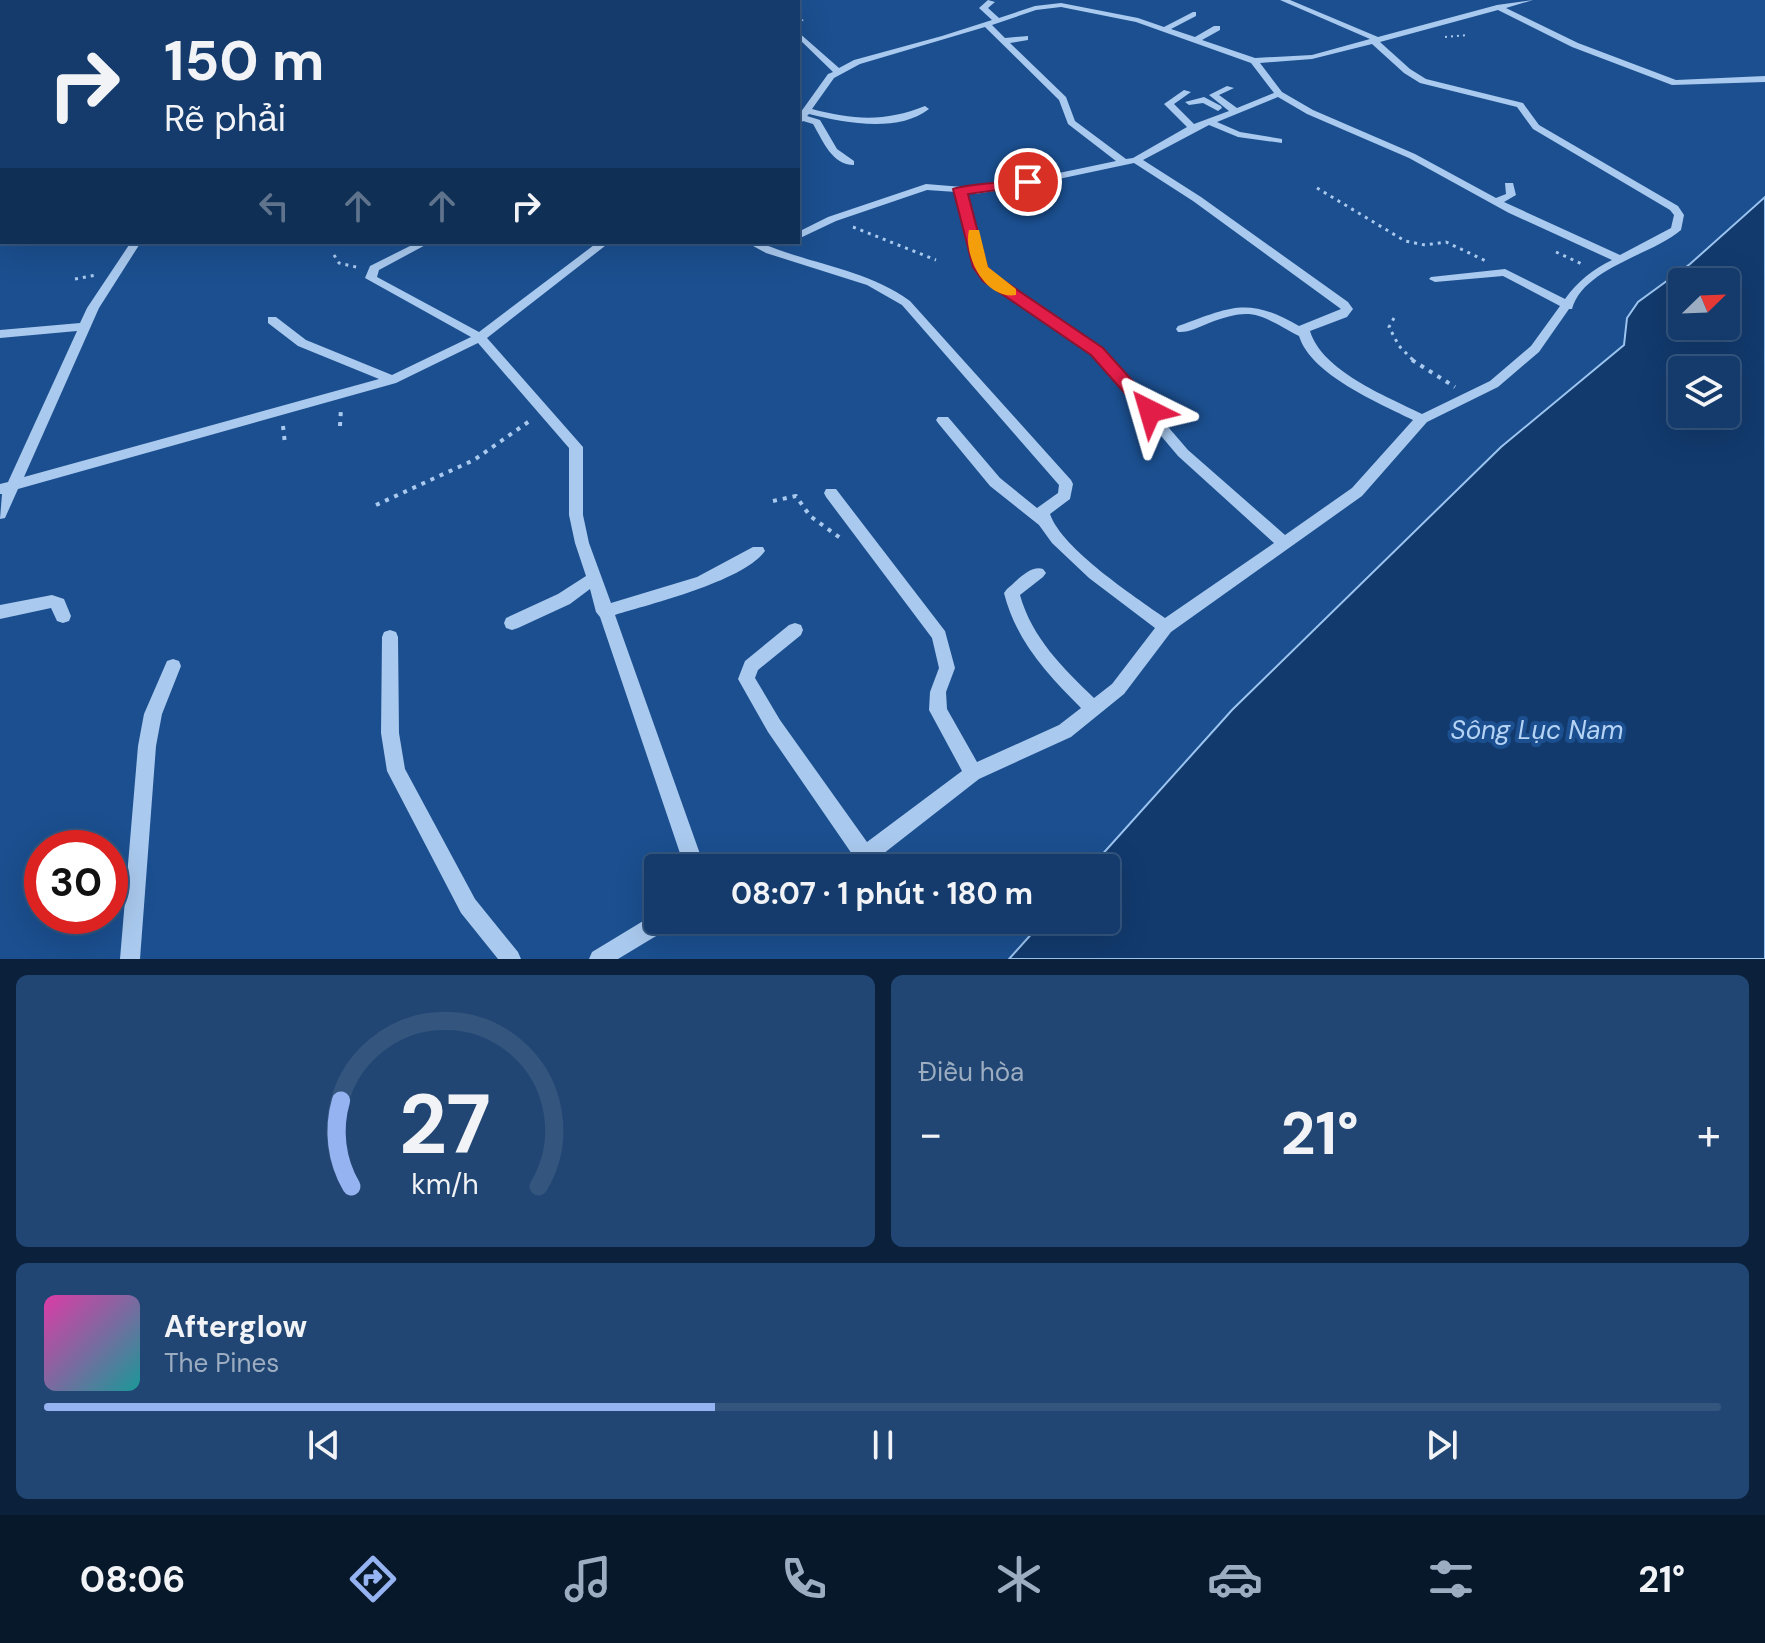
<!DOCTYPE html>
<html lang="vi">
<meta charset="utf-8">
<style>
:root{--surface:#143b6b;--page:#214673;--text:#f1f3f6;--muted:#9dadc1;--line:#33557e;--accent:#95b2f1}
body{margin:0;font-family:"DM Sans",sans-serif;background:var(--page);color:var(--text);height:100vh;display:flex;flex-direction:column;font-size:30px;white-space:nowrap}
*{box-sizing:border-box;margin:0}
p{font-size:26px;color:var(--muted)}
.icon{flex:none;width:44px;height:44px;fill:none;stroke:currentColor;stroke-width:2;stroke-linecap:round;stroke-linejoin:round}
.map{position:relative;height:959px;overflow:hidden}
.drawer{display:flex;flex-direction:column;gap:16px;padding:16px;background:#0b203b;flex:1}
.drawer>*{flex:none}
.guide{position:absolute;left:0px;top:0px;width:800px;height:244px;box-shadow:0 8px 32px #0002,0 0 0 2px var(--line);background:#143b6b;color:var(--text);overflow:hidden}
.needle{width:52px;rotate:67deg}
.buttons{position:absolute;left:1668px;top:268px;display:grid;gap:16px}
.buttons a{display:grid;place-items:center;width:72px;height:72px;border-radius:8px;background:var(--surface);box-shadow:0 8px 32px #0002,0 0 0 2px var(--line);font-size:40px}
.speed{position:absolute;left:24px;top:830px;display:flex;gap:16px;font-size:40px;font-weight:700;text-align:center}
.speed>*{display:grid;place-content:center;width:104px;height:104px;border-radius:50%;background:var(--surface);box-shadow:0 8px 32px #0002,0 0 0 2px var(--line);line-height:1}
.speed .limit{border:12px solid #d22;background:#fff;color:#111}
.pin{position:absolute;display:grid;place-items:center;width:68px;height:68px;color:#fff;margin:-34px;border:4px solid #fff;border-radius:50%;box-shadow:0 2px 8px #0007}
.me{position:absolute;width:88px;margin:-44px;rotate:320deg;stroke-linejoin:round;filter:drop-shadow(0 0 6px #0008)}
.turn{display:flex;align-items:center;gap:28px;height:168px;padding:0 32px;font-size:36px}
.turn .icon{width:104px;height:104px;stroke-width:2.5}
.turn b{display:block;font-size:56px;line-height:68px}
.lanes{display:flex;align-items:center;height:76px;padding:0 32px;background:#0003;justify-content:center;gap:40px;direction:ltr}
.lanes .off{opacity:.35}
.big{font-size:60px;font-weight:700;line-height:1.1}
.drawer .card{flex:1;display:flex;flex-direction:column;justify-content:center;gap:12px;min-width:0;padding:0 28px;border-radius:12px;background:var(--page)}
.drawer .dial{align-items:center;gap:0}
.dial svg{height:208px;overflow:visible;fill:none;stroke:var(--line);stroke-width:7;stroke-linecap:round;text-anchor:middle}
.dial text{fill:var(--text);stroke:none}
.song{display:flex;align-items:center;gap:24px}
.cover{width:96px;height:96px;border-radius:12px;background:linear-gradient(135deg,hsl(320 70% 55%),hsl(180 70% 35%))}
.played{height:8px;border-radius:4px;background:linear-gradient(90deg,var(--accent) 40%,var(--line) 40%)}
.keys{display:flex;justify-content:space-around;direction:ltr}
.heat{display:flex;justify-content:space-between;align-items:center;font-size:44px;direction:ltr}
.drawer .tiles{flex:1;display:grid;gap:16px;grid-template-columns:1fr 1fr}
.card:last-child{grid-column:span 2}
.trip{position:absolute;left:644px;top:854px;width:476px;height:80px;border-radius:8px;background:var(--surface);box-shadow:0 8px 32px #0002,0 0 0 2px var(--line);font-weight:700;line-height:80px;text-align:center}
.menu{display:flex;height:128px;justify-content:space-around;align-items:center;background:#08182b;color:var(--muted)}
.menu .icon{width:56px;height:56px}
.menu .active{color:var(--accent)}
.menu b{font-size:36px;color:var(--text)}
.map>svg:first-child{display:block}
.water{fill:#123a6d;stroke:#9cc4f0;stroke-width:2;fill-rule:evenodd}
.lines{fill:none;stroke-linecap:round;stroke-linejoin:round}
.path-far2{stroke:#a9c9ee;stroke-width:2;stroke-dasharray:2 4;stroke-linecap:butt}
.path-far1{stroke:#a9c9ee;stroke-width:3;stroke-dasharray:3 5;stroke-linecap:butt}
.path{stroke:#a9c9ee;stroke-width:4;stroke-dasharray:4 6;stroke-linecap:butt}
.minor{fill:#a9c9ee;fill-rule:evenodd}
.route{fill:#e11d48;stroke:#92132f;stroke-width:2}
.slow{fill:#f59e0b}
.labels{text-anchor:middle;stroke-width:8;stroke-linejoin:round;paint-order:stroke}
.near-water-label{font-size:26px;font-style:italic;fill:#b5d3f5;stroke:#1b4f8f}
</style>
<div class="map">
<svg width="1765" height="959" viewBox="0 0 1765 959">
<rect width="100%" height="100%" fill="#1b4f8f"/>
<path class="water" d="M1765,197V959H1009L1044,920H1106V868H1090L1232,710L1501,447L1624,345L1627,318L1638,302L1690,264ZM1682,282H1726V326H1682ZM1682,370H1726V414H1682Z"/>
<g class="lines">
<path class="path-far2" d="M1445,37L1468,35"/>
<g class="path-far1">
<path d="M1317,188L1405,241L1425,245L1446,242L1486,261"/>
<path d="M853,227L936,260"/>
<path d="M1556,252L1584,265"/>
<path d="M334,255L339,263L360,268"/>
<path d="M75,279L96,275"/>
<path d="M1394,318L1389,327L1399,346L1415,362"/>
</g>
<g class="path">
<path d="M1412,360L1455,387"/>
<path d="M283,426L285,444"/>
<path d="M340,426L341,408"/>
<path d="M773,501L796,496L810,516L843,540"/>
<path d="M376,505L474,460L531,420"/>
</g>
<g class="minor">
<path d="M279,0H287L278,2Z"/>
<path d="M988,0L995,2L988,8L999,18L1035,6L1061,3L1138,18L1164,27L1193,12H1196V16L1171,29L1195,37L1214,26H1220V30L1202,40L1255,58L1312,55L1370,39L1280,0H1290L1378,37L1497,5L1533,0L1506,8L1578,43L1676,80L1765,76V82L1672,85L1572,47L1498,10L1380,42L1410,69L1426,79L1523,103L1539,125L1678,206L1684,215L1681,230C1652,255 1583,268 1572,309H1569L1539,352L1498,387L1427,422L1362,496L1171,632L1124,694L1071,737L979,779L865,868H839L842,861L852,854L768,732L738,679L745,661L789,625L795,623L801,625L803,630L801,635L758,670L755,678L780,720L867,842L962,771L929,710L930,692L939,668L932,638L826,497L824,493L826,489H836L945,631L955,668L946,692L947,709L977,762L1059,725L1081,708C1047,674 1016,641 1004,593L1007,589C1017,581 1030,565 1043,569L1046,573L1043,577L1020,595C1032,638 1063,668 1094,698L1112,684L1155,628L1089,578L1052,543L1039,525L990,486L938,423L936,420L938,417H948L1000,478L1037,508L1058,493L1059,485L902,305L867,285L766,253L746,242C763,242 777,250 794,255C835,268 874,275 910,301L1071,480L1073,484L1070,499L1050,514C1062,549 1134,596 1165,618L1274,543L1178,456L1093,355L984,280L974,267L956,192L927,190L836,221L798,239V232L828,217L926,184L975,188L1006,184L1116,161L1068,124L1059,100L985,27L860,64L834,78L812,109C853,120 886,122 925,106L929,109C899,133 844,123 809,114L807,116L820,120L837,149L854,161V165C832,165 823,141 813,124L803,121L798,125V116L828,74L833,72L798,38V32L839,68L854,60L942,36L992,20L979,8ZM1061,7L1136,22L1251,63L1274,93L1237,108L1219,95L1234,88L1227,86L1209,95L1229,111L1194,124L1174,104L1191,92L1184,90L1164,104L1187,127L1133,158L1126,159L1075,121L1066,97L1010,43L1028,40V36L1005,38L992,25L1036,10ZM1372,44L1404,73L1420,83L1517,107L1533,129L1670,210L1674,215L1671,228L1620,255L1504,202L1516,195L1513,183H1505L1506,194L1496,198L1415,154L1313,110L1282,92L1260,63L1312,59ZM1278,97L1307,114L1409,158L1509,213L1612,260C1592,270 1578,281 1565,299L1505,269L1431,277L1429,279L1435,282L1503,276L1560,306L1531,346L1490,381L1422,414C1386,396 1322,371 1310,331L1347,317L1353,309L1348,302L1201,197L1143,160L1209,125L1238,137L1282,143V139L1240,132L1217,122ZM1134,163L1193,201L1341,309L1299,326C1247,296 1231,307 1178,326L1176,329L1178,332C1188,333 1199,327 1209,323C1254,306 1259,315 1299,336C1311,375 1379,403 1413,420L1352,488L1285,535L1188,450L1101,349L992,276L985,267L966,193L975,194L1026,186L1030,191L1054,193V189L1037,186L1035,184Z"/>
<path d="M798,18L804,20L798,24Z"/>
<path d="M1204,97L1221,106L1222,108L1218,111L1203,103L1189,105L1185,102Z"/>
<path d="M131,242H141L99,308L24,477L379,379L298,346L268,323V317H276L306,340L392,375L471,337L365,278L370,266L418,242H431L379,270L377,277L479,332L598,242H610L487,338L583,447V515L589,543L611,603L697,577L753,547H763L765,551C744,581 651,604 615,615L705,868H685L600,617L596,612L590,589L570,604L518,628L512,630L506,628L504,623L506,618L558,594L586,576L575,543L569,515V448L478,343L396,383L18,489L5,518L0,519L2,494H0V484L8,482L77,331L0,338V330L80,323L87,308Z"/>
<path d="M52,595L64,599L71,616L69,621L63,623L57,621L51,608L0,619V605Z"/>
<path d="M390,630L396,632L398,637L399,733L405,769L475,899L518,952L521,959H498L461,913L387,771L381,733L382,637L384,632Z"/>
<path d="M173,659L179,661L181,666L162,714L156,746L140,959H120L138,746L144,714L167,661Z"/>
<path d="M658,912V920H674L671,927L618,959H589L592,952Z"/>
</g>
</g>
<path class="route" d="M1028,179L1033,180V185L968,194L987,267L994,274L1103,348L1156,407V415H1144L1091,355L983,281L973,267L953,189C959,185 1015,181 1028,179Z"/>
<path class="slow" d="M969,230H979L988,267L1016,289V295C985,300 963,255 969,230Z"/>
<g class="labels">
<g class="near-water-label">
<text x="1537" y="739">Sông Lục Nam</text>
</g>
</g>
</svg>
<div class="buttons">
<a><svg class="needle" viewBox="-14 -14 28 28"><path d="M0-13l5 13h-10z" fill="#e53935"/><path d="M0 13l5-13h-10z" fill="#9dadc1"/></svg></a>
<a><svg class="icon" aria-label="layers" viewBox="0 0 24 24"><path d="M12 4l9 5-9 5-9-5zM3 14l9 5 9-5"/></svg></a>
</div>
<div class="speed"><div class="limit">30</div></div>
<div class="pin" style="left:1028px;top:182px;background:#d93025"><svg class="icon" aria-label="arrive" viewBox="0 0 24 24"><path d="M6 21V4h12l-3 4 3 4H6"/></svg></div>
<svg class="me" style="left:1150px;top:411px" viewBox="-20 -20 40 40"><path d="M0-17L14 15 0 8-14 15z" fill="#e11d48" stroke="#fff" stroke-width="4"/></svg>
<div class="trip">08:07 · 1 phút · 180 m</div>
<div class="guide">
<div class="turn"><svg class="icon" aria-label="right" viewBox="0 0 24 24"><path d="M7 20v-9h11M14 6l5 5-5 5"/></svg><div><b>150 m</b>Rẽ phải</div></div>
<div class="lanes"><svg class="icon off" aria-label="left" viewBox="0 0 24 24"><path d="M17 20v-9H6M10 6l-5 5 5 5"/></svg><svg class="icon off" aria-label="ahead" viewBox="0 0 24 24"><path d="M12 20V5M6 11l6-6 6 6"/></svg><svg class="icon off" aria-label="ahead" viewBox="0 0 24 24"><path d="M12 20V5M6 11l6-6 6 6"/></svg><svg class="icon" aria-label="right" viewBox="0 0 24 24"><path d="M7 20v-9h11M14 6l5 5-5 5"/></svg></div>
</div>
</div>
<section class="drawer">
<div class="tiles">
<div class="card dial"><svg viewBox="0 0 100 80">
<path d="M14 69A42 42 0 1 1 86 69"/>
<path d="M14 69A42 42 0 0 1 10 36" stroke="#95b2f1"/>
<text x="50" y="56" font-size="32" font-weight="700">27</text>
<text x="50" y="72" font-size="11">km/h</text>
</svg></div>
<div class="card"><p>Điều hòa</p>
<div class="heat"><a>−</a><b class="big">21°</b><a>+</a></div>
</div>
<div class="card">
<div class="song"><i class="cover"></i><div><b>Afterglow</b><p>The Pines</p></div></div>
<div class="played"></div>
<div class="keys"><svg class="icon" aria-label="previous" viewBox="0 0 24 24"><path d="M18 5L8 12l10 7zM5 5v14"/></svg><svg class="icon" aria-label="pause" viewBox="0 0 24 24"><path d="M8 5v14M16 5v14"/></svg><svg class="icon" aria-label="next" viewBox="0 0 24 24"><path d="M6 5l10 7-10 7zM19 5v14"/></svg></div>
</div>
</div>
</section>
<nav class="menu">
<b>08:06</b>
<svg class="icon active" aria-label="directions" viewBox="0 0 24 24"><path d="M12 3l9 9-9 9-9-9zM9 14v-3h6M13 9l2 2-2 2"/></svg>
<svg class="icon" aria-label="music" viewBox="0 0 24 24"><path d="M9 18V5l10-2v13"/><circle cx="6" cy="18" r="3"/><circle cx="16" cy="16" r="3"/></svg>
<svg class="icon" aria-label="phone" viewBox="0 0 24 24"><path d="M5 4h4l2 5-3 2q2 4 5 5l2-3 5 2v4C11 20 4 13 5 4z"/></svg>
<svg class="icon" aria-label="climate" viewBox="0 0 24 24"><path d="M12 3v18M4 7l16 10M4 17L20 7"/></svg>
<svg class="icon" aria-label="car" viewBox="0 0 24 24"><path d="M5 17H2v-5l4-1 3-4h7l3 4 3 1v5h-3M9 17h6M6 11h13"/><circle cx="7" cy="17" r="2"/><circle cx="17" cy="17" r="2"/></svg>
<svg class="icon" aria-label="filters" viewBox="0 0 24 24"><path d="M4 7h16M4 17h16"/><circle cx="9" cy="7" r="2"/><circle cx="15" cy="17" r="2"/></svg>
<b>21°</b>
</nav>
